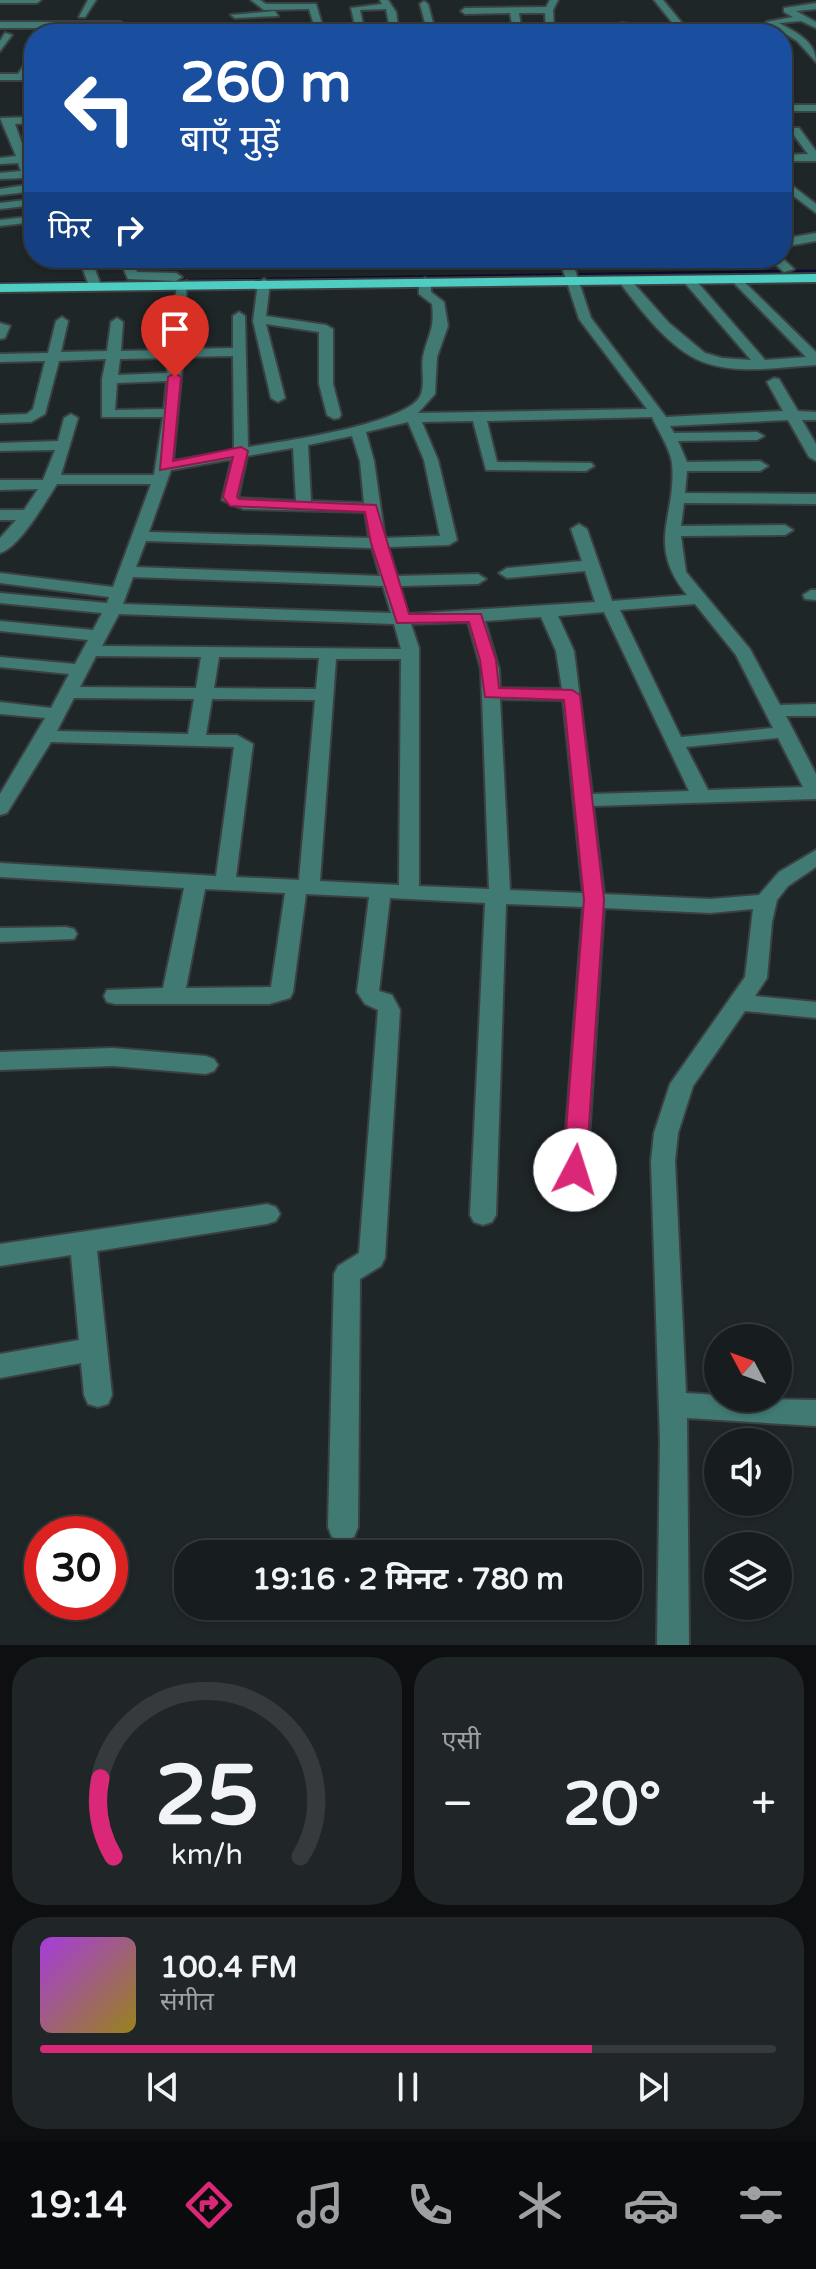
<!DOCTYPE html>
<html lang="hi">
<meta charset="utf-8">
<style>
:root{--surface:#171c1e;--page:#202527;--text:#f1f3f6;--muted:#9ea1a4;--line:#363a3c;--accent:#db2777}
body{margin:0;font-family:"Varela Round","Noto Sans Devanagari",sans-serif;background:var(--page);color:var(--text);height:100vh;display:flex;flex-direction:column;font-size:30px;white-space:nowrap}
*{box-sizing:border-box;margin:0}
p{font-size:26px;color:var(--muted)}
.icon{flex:none;width:44px;height:44px;fill:none;stroke:currentColor;stroke-width:2;stroke-linecap:round;stroke-linejoin:round}
.map{position:relative;height:1645px;overflow:hidden}
.drawer{display:flex;flex-direction:column;gap:12px;padding:12px;background:#0d0f10;flex:1}
.drawer>*{flex:none}
.top-card{position:absolute;left:24px;top:24px;width:768px;height:244px;border-radius:32px;box-shadow:0 2px 6px #0004,0 0 0 2px var(--line);background:#1a4fa0;color:#fff;overflow:hidden}
.needle{width:52px;rotate:311deg}
.tools{position:absolute;left:704px;top:1324px;display:grid;gap:16px}
.tools a{display:grid;place-items:center;width:88px;height:88px;border-radius:50%;background:var(--surface);box-shadow:0 2px 6px #0004,0 0 0 2px var(--line);font-size:40px}
.speed{position:absolute;left:24px;top:1516px;display:flex;gap:16px;font-size:40px;font-weight:700;text-align:center}
.speed>*{display:grid;place-content:center;width:104px;height:104px;border-radius:50%;background:var(--surface);box-shadow:0 2px 6px #0004,0 0 0 2px var(--line);line-height:1}
.speed .limit{border:12px solid #d22;background:#fff;color:#111}
.pin{position:absolute;display:grid;place-items:center;width:68px;height:68px;color:#fff;margin:-82px -34px;border-radius:50% 50% 50% 0;rotate:-45deg;box-shadow:0 0 8px #0007}
.pin .icon{rotate:45deg}
.me{position:absolute;width:88px;margin:-44px;rotate:5deg;stroke-linejoin:round;filter:drop-shadow(0 0 6px #0008)}
.turn{display:flex;align-items:center;gap:28px;height:168px;padding:0 24px;font-size:36px}
.turn .icon{width:104px;height:104px;stroke-width:2.5}
.turn b{display:block;font-size:56px;line-height:68px}
.then{display:flex;align-items:center;height:76px;padding:0 24px;background:#0003;gap:16px;font-size:30px}
.big{font-size:60px;font-weight:700;line-height:1.1}
.drawer .widget{flex:1;display:flex;flex-direction:column;justify-content:center;gap:12px;min-width:0;padding:0 28px;border-radius:32px;background:var(--page)}
.drawer .dial{align-items:center;gap:0}
.dial svg{height:208px;overflow:visible;fill:none;stroke:var(--line);stroke-width:7;stroke-linecap:round;text-anchor:middle}
.dial text{fill:var(--text);stroke:none}
.song{display:flex;align-items:center;gap:24px}
.cover{width:96px;height:96px;border-radius:12px;background:linear-gradient(135deg,hsl(280 70% 55%),hsl(50 70% 35%))}
.played{height:8px;border-radius:4px;background:linear-gradient(90deg,var(--accent) 75%,var(--line) 75%)}
.keys{display:flex;justify-content:space-around;direction:ltr}
.heat{display:flex;justify-content:space-between;align-items:center;font-size:44px;direction:ltr}
.drawer .tiles{flex:1;display:grid;gap:12px;grid-template-columns:1fr 1fr}
.widget:last-child{grid-column:span 2}
.trip{position:absolute;left:174px;top:1540px;width:468px;height:80px;border-radius:32px;background:var(--surface);box-shadow:0 2px 6px #0004,0 0 0 2px var(--line);font-weight:700;line-height:80px;text-align:center}
.menu{display:flex;height:128px;justify-content:space-around;align-items:center;background:#090b0c;color:var(--muted)}
.menu .icon{width:56px;height:56px}
.menu .selected{color:var(--accent)}
.menu b{font-size:36px;color:var(--text)}
.map>svg:first-child{display:block}
.lines{fill:none;stroke-linecap:round;stroke-linejoin:round}
.stream{stroke:#0c0c31;stroke-width:3}
.minor-casing{stroke:#3b4143;stroke-width:4}
.major-casing{stroke:#3b4143;stroke-width:4}
.minor{fill:#417973;fill-rule:evenodd}
.major{fill:#4ecec2;fill-rule:evenodd}
.route{fill:#db2777;stroke:#8e194d;stroke-width:2}
</style>
<div class="map">
<svg width="816" height="1645" viewBox="0 0 816 1645">
<rect width="100%" height="100%" fill="#1f2628"/>
<g class="lines">
<path class="stream" d="M0,283L816,271"/>
<g class="minor-casing">
<g id="minor">
<path d="M0,0H41L37,3H0Z"/>
<path d="M88,0H96L85,17H79Z"/>
<path d="M251,0H260L266,4H316L325,34H317L309,9L264,10Z"/>
<path d="M380,0H388L396,12L399,34H391L386,9L360,10L365,34H357L351,8L382,4Z"/>
<path d="M550,0H558L553,10L554,34H546L545,13H519L522,34H514L510,13L465,14L461,11L465,8L546,7Z"/>
<path d="M654,0H663L691,34L618,28L621,23L652,27L675,26Z"/>
<path d="M424,1L428,4L436,34H428L420,4Z"/>
<path d="M816,3V9L796,11L816,22V28L801,21L779,23C795,32 816,41 816,62L797,41L766,22L793,17L784,12V8Z"/>
<path d="M275,11L278,16L235,18L231,15Z"/>
<path d="M0,22H121L125,25L121,28H0Z"/>
<path d="M302,29L305,34H193L197,31Z"/>
<path d="M5,33L12,35L0,51V41Z"/>
<path d="M34,51V62L27,74H34V80H0V74H18Z"/>
<rect x="782" y="105" width="34" height="6"/>
<path d="M34,117V123L15,124L33,174L34,196L28,192L0,195V189L26,185L23,178L0,179V173L21,171L18,163L0,164V158L16,156L0,118Z"/>
<path d="M791,128H799L816,151V161H782V155L808,154L790,130Z"/>
<path d="M782,178L816,204V213L782,187Z"/>
<path d="M34,199V205L0,209V203Z"/>
<path d="M34,216V222L0,226V220Z"/>
<path d="M816,233V241L782,247V239Z"/>
<path d="M79,258H91L101,286L99,289L89,286Z"/>
<path d="M119,258H131L137,272L176,273L182,277L176,281L128,279Z"/>
<path d="M559,258H571L591,318L666,417L783,411L767,382L774,378L779,379L798,411L816,412V420H802L816,444V461L809,457L788,420L670,426L674,433L757,432L764,436L757,440L678,441L687,462L760,461L768,466L760,471H687L685,493L816,494V504L684,503L681,526L785,525L793,530L785,535L681,536L686,572L750,649L780,705L816,704V716H786L816,774V799L593,806L604,894L710,899L759,895L779,872L816,850V867L788,886L777,900L772,922L767,978L755,996L816,1002V1018L745,1011L693,1086L678,1133L675,1161L686,1393L718,1395V1398L816,1400V1426L687,1418L689,1645H657L660,1441L651,1161L654,1133L670,1084L745,977L753,909L710,913L604,908L587,1170L584,1177L575,1180L566,1177L563,1170L583,907L506,904L496,1215L492,1222L483,1225L474,1222L470,1215L485,903L390,898L379,991L392,995L400,1010L385,1258L381,1266L360,1279L358,1527L354,1537L343,1541L332,1537L328,1527L334,1274L338,1266L359,1253L378,1010L365,1004L357,992L369,897L306,894L293,992L290,998L269,1004H115L107,1002L104,996L107,990L163,988L184,888L0,877V863L216,876L234,747L51,742L7,813L0,815V794L45,718L0,714V702L51,708L69,674L0,667V657L75,664L88,640L0,631V621L93,630L102,613L0,603V593L107,603L109,597L0,583V573L113,587L151,484H57C46,501 20,547 0,553V538L16,520H0V510H24L38,489L0,490V480H43L55,450L0,451V443L58,441L64,418L71,414L78,418L61,475H154L163,417H102V379L106,359L59,361L45,414L31,422L0,423V415L27,414L33,409L45,361L0,362V354L48,353L56,321L62,317L68,321L61,352L107,351L111,322L117,318L123,322L121,351L170,350L177,284L187,281L183,349L233,348V316L239,312L245,316L248,447C279,442 411,424 421,394C425,383 421,369 423,357C428,333 435,331 432,304L419,294V282L425,278L431,282V292L444,302L448,326L437,357L435,394L418,413L647,409L579,319ZM233,356L234,450L173,461L183,357ZM169,358L167,373L118,375L120,359ZM167,381L164,409L115,410L117,383ZM652,417C658,431 670,448 672,463C677,517 645,543 687,595L612,601L587,529L579,524L571,529L582,561L507,568L499,573L507,578L585,571L595,602L408,614L400,586L478,584L486,579L478,574L397,576L388,547L449,545L457,540L438,460L422,422L473,421L486,470L586,471L594,466L591,463L497,462L487,421ZM408,422L424,460L440,536L385,538L374,461L366,432ZM352,436L360,461L364,503L311,501L308,445ZM293,448L296,501L238,498L247,456ZM232,459L222,500L243,509L365,512L369,538L149,532L171,470ZM146,541L372,548L380,576L136,567ZM133,577L383,586L391,613L123,604ZM695,604L736,655L773,728L681,737L620,610ZM604,612L689,791L592,794L574,651L558,616ZM119,614L394,624L401,649L102,646ZM541,617L556,651L562,689L500,688L499,669L485,621ZM468,622L481,669L489,889L419,886V648L411,624ZM96,656L201,657L196,688L80,687ZM219,657L319,658L316,689L214,688ZM336,659H401L399,885L320,881ZM74,698L194,699L188,734L57,731ZM212,699L315,700L299,880L236,877L253,744L237,735H206ZM500,699L563,700L583,893L510,890ZM778,738L803,787L708,790L686,747ZM205,889L285,893L271,987L186,988Z"/>
<path d="M768,258H782L794,269L784,272Z"/>
<path d="M737,275L816,352V365C780,367 738,375 703,362C669,349 639,308 618,280L628,277L669,323L705,353L722,358L751,360L684,282V276H692L765,360L806,357L733,282V276Z"/>
<path d="M264,279L270,283L266,316L326,325L333,329V384L341,415L339,418L334,419L327,415L319,384V332L266,324L285,398L278,402L271,398L253,321L258,283Z"/>
<path d="M0,323L10,326L5,338L0,339Z"/>
<path d="M811,590H816V600L805,599L803,595Z"/>
<path d="M66,927L74,929L77,934L74,939L0,942V928Z"/>
<path d="M113,1048L206,1056L214,1059L218,1065L214,1071L206,1074L113,1066L0,1070V1052Z"/>
<path d="M267,1204L276,1207L280,1214L276,1221L267,1224L97,1251L112,1395L108,1404L98,1407L88,1404L84,1395L81,1363L0,1378V1354L79,1340L71,1255L0,1266V1244Z"/>
</g>
</g>
<g class="major-casing">
<path id="major" d="M816,274V282L0,292V284Z"/>
</g>
<use href="#minor" class="minor"/>
<use href="#major" class="major"/>
</g>
<path class="route" d="M175,373L181,377L173,461L241,447L248,451L237,497L239,499L376,505L409,614H481L496,660L499,688L572,690L580,695L604,900L586,1170L583,1176L575,1179L567,1176L563,1170L584,900L564,700L485,697L480,660L469,622L397,623L371,543L365,512L230,506L223,497L233,457L160,470L168,377Z"/>
</svg>
<div class="tools">
<a><svg class="needle" viewBox="-14 -14 28 28"><path d="M0-13l5 13h-10z" fill="#e53935"/><path d="M0 13l5-13h-10z" fill="#9ea1a4"/></svg></a>
<a><svg class="icon" aria-label="sound" viewBox="0 0 24 24"><path d="M4 9h4l5-4v14l-5-4H4zM17 9q2 3 0 6"/></svg></a>
<a><svg class="icon" aria-label="layers" viewBox="0 0 24 24"><path d="M12 4l9 5-9 5-9-5zM3 14l9 5 9-5"/></svg></a>
</div>
<div class="speed"><div class="limit">30</div></div>
<div class="pin" style="left:175px;top:377px;background:#d93025"><svg class="icon" aria-label="arrive" viewBox="0 0 24 24"><path d="M6 21V4h12l-3 4 3 4H6"/></svg></div>
<svg class="me" style="left:575px;top:1170px" viewBox="-20 -20 40 40"><circle r="19" fill="#fff"/><path d="M0-13L10 11 0 6-10 11z" fill="#db2777"/></svg>
<div class="trip">19:16 · 2 मिनट · 780 m</div>
<div class="top-card">
<div class="turn"><svg class="icon" aria-label="left" viewBox="0 0 24 24"><path d="M17 20v-9H6M10 6l-5 5 5 5"/></svg><div><b>260 m</b>बाएँ मुड़ें</div></div>
<div class="then">फिर<svg class="icon" aria-label="right" viewBox="0 0 24 24"><path d="M7 20v-9h11M14 6l5 5-5 5"/></svg></div>
</div>
</div>
<section class="drawer">
<div class="tiles">
<div class="widget dial"><svg viewBox="0 0 100 80">
<path d="M14 69A42 42 0 1 1 86 69"/>
<path d="M14 69A42 42 0 0 1 9 39" stroke="#db2777"/>
<text x="50" y="56" font-size="32" font-weight="700">25</text>
<text x="50" y="72" font-size="11">km/h</text>
</svg></div>
<div class="widget"><p>एसी</p>
<div class="heat"><a>−</a><b class="big">20°</b><a>+</a></div>
</div>
<div class="widget">
<div class="song"><i class="cover"></i><div><b>100.4 FM</b><p>संगीत</p></div></div>
<div class="played"></div>
<div class="keys"><svg class="icon" aria-label="previous" viewBox="0 0 24 24"><path d="M18 5L8 12l10 7zM5 5v14"/></svg><svg class="icon" aria-label="pause" viewBox="0 0 24 24"><path d="M8 5v14M16 5v14"/></svg><svg class="icon" aria-label="next" viewBox="0 0 24 24"><path d="M6 5l10 7-10 7zM19 5v14"/></svg></div>
</div>
</div>
</section>
<nav class="menu">
<b>19:14</b>
<svg class="icon selected" aria-label="directions" viewBox="0 0 24 24"><path d="M12 3l9 9-9 9-9-9zM9 14v-3h6M13 9l2 2-2 2"/></svg>
<svg class="icon" aria-label="music" viewBox="0 0 24 24"><path d="M9 18V5l10-2v13"/><circle cx="6" cy="18" r="3"/><circle cx="16" cy="16" r="3"/></svg>
<svg class="icon" aria-label="phone" viewBox="0 0 24 24"><path d="M5 4h4l2 5-3 2q2 4 5 5l2-3 5 2v4C11 20 4 13 5 4z"/></svg>
<svg class="icon" aria-label="climate" viewBox="0 0 24 24"><path d="M12 3v18M4 7l16 10M4 17L20 7"/></svg>
<svg class="icon" aria-label="car" viewBox="0 0 24 24"><path d="M5 17H2v-5l4-1 3-4h7l3 4 3 1v5h-3M9 17h6M6 11h13"/><circle cx="7" cy="17" r="2"/><circle cx="17" cy="17" r="2"/></svg>
<svg class="icon" aria-label="filters" viewBox="0 0 24 24"><path d="M4 7h16M4 17h16"/><circle cx="9" cy="7" r="2"/><circle cx="15" cy="17" r="2"/></svg>
</nav>
